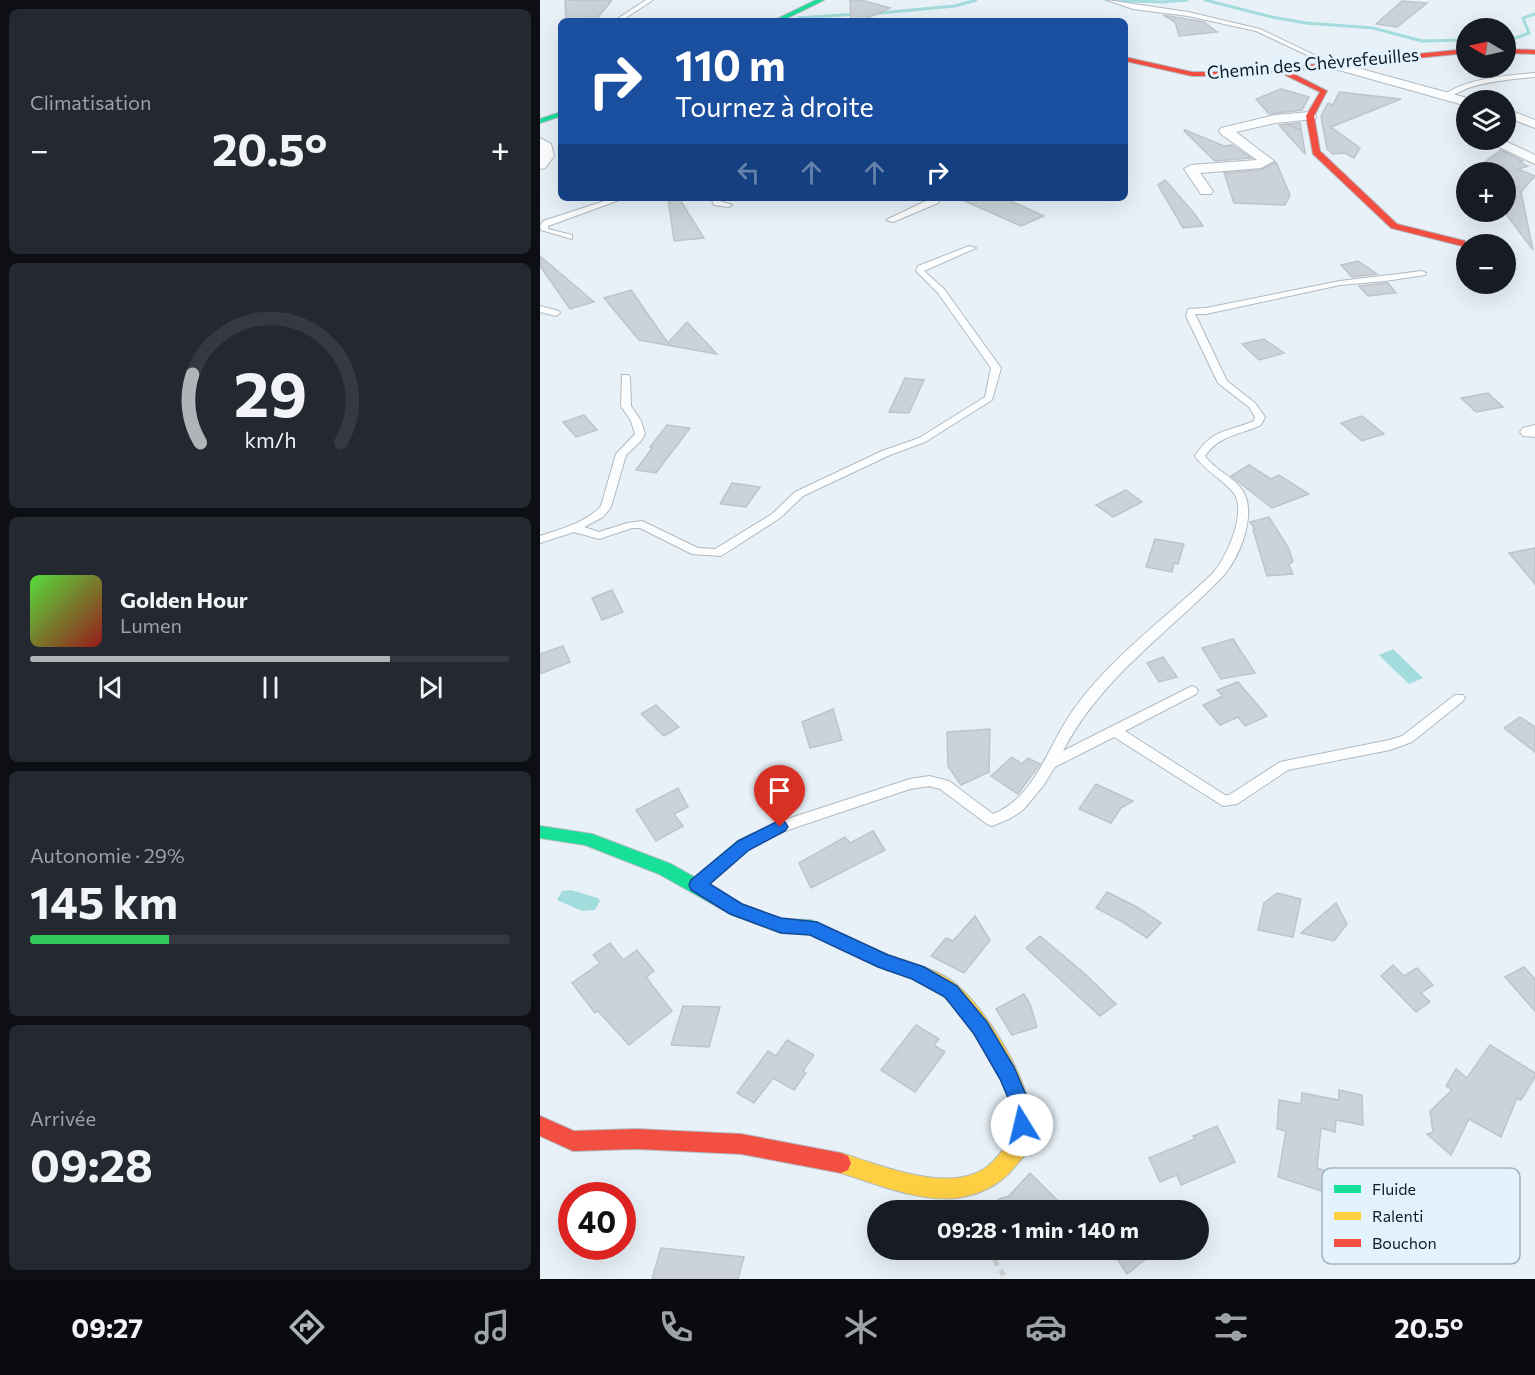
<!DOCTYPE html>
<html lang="fr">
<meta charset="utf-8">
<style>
:root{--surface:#171b24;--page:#242831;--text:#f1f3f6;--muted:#9ea1a6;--line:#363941;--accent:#afb4b8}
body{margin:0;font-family:Commissioner,sans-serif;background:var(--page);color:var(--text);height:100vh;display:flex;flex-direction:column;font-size:22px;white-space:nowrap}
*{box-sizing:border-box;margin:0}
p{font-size:20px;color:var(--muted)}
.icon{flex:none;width:33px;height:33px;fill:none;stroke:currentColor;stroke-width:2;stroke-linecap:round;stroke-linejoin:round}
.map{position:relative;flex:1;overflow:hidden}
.drawer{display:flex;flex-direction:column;gap:9px;padding:9px;background:#0d0f14;width:540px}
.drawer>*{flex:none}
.guide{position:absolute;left:18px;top:18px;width:570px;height:183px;border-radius:9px;box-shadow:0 6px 24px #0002;background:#1a4fa0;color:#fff;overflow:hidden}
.needle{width:39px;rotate:279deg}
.tools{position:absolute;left:916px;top:18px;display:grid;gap:12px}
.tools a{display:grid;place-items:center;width:60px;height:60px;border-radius:50%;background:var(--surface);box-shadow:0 6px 24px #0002;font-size:30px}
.speed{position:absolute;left:18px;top:1182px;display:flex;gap:12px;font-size:30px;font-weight:700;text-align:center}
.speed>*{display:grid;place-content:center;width:78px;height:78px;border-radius:50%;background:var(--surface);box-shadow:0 6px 24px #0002;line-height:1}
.speed .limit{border:9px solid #d22;background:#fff;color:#111}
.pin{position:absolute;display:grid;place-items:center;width:51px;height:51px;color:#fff;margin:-62px -26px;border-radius:50% 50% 50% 0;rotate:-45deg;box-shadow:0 0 6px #0007}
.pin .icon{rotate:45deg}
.me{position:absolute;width:66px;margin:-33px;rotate:351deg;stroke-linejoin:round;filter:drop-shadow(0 0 4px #0008)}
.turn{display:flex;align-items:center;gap:21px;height:126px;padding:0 18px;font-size:27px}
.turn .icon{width:78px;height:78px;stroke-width:2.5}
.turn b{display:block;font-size:42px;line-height:51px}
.lanes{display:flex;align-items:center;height:57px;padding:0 18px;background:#0003;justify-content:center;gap:30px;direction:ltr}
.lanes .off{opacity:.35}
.big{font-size:45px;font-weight:700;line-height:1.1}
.drawer .tile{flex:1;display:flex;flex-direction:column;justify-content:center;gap:9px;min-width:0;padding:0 21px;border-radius:9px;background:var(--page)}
.drawer .dial{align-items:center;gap:0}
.dial svg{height:156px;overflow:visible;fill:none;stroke:var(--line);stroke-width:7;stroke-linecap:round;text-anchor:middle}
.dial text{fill:var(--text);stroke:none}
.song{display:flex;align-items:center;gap:18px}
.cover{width:72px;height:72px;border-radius:9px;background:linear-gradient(135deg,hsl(110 70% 55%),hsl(0 70% 35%))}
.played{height:6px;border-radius:3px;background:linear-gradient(90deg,var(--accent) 75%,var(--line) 75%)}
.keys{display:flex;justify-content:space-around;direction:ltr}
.heat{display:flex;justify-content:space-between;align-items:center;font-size:33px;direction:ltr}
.charge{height:9px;border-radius:4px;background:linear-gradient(90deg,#34c759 29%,var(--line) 0)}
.trip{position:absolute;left:327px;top:1200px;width:342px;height:60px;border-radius:30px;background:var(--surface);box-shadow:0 6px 24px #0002;font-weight:700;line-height:60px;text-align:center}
.tabs{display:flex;height:96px;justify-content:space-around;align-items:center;background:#090b0e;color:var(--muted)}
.tabs .icon{width:42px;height:42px}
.tabs .active{color:var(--accent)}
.tabs b{font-size:27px;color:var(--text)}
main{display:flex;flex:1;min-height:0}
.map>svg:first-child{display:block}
.water{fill:#a3dcdc}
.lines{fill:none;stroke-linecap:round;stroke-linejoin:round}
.stream{stroke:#a3dcdc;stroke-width:3}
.building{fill:#cbd2d9;stroke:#bec4cb;stroke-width:1.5}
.lane-casing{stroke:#b2bac0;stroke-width:2}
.street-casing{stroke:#b2bac0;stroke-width:2}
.fast-casing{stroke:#b2bac0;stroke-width:2}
.slow-casing{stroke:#b2bac0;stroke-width:2}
.jam-casing{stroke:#b2bac0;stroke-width:2}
.path{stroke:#d1d3d5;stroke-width:5;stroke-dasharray:6 6;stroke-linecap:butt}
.lane{fill:#fcfdfe;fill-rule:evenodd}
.street{fill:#fcfdfe;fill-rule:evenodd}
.fast{fill:#16e098;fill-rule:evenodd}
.slow{fill:#ffcf43;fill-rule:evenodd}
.jam{fill:#f24e42;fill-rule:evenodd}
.route{fill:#1a73e8;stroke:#114b97;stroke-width:1.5}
.labels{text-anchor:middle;stroke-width:6;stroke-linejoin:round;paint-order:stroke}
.far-street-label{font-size:18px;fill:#141b20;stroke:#e2f2fe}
.key{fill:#e2f2fe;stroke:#a4b2bb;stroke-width:1.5}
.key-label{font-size:16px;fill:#141b20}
</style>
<main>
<section class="drawer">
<div class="tile"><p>Climatisation</p>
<div class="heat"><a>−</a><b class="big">20.5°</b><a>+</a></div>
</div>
<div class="tile dial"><svg viewBox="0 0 100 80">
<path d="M14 69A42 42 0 1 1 86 69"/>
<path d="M14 69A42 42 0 0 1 10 34" stroke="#afb4b8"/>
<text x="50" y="56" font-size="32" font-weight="700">29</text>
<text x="50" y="72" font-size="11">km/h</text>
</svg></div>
<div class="tile">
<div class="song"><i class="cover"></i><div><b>Golden Hour</b><p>Lumen</p></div></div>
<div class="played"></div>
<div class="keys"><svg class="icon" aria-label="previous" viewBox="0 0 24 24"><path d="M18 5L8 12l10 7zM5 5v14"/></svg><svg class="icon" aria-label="pause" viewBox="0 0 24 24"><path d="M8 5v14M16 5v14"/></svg><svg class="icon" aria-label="next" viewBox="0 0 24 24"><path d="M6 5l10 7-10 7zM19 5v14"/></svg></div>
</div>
<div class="tile"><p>Autonomie · 29%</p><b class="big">145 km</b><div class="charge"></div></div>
<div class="tile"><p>Arrivée</p><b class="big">09:28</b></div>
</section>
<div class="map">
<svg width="995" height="1279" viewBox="0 0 995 1279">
<rect width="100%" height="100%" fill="#e8f1f8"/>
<g class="water">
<path d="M853,649L883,678L869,684L839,655Z"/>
<path d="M31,890L58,898L60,901L55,910L42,911L17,900L22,891Z"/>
</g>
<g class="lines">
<g class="stream">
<path d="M566,0L622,2L647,0"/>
<path d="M665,0L732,17L766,23L833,28L882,41L927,40"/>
<path d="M329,14L415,6L436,0"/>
<path d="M258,18L318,14"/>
<path d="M966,38H976L989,33L983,18L995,14"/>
</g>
</g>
<g class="building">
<path d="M25,0H72L55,21H26Z"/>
<path d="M310,0H321L350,8L321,21H311Z"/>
<path d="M862,1L887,3L857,27L836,24Z"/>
<path d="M623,15L664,22L677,32L639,36L635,22Z"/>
<path d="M741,89L769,97L762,110L729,114L716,99Z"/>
<path d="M799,92L861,99L791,127L820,148L814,158L805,153L793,154L787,149L781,116L788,103L793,105Z"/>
<path d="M760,123L765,152V154L739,125L746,124L760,130L748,124Z"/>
<path d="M645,130L684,146L692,145L711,158L675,161L644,131Z"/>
<path d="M961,150L983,161L979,162L988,166L978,169L995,176L981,192L993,250L966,214V172H955L949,169L931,172Z"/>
<path d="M736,162L750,195L745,205L694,203L684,173L721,170Z"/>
<path d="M625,180L653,212L663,226L643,228L618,185Z"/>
<path d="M128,198H139L164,238L134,241Z"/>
<path d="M418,198H464L504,216L481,226Z"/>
<path d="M0,256L54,302L30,309L0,266Z"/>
<path d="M818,261L837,274L812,277L801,265Z"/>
<path d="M845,283H848L856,293L828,296L819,286Z"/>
<path d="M91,290L128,343L147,322L177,354L99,340L64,298Z"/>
<path d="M724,339L744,353L719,360L702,344Z"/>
<path d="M365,378L384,380L369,413L349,412Z"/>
<path d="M948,393L963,407L936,412L921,398Z"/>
<path d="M44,415L57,430L36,437L23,422Z"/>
<path d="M822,416L844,434L822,441L801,423Z"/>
<path d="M127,425L150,428L116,473L96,470L113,447H110Z"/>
<path d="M709,465L731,479L739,475L769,494L732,508L691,476Z"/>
<path d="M192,483L220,487L206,507L180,504Z"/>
<path d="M586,490L602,502L573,517L556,505Z"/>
<path d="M729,517L748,547L753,561L749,565L753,574L727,576L713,530L715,529L710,522Z"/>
<path d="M615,539L644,544L638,564L634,563L632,572L606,567Z"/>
<path d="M995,548V584L969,553Z"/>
<path d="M72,590L83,612L62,620L52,598Z"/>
<path d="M693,639L715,673L681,679L662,648Z"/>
<path d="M23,646L30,662L0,674V654Z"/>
<path d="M623,657L637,677L619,682L607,663Z"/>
<path d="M698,682L727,716L705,726L698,717L680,725L663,705L683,696L677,690Z"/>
<path d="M116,705L139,727L124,736L101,714Z"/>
<path d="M293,709L302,740L270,748L262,722Z"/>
<path d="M980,717L995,727V752L964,728Z"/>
<path d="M450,729L449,772L421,785L408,766L407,732Z"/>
<path d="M472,757L482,764L488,758L500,764L478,794L451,776Z"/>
<path d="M556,784L593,801L581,808L571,823L539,809Z"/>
<path d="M138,788L148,807L134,814L143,826L116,841L96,810Z"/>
<path d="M333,831L345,850L271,888L259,863L305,837L310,843Z"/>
<path d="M567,892L597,907L621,923L607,938L581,921L556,908Z"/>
<path d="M737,893L761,899L753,937L718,930L724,903Z"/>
<path d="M796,903L807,924L794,941L761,933Z"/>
<path d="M435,916L450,940L424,973L391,956L406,938L413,941Z"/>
<path d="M500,936L544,973L576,1004L560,1016L486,948Z"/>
<path d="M70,943L83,960L97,950L114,971L106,977L132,1011L89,1045L58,1011L55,1013L32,983L60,963L53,955Z"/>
<path d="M853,965L864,976L877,968L893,985L881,993L890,1002L876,1012L841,976Z"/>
<path d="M984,967L995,979V1011L965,977Z"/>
<path d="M484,994L490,1004L497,1027L472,1035L456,1009Z"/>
<path d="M143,1006L180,1007L169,1047L131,1045Z"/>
<path d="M376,1025L399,1039L394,1045L405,1052L375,1092L341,1070Z"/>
<path d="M247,1040L274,1055L263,1071L266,1073L254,1090L233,1078L214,1103L197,1093L228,1051L236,1056Z"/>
<path d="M950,1045L995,1073V1077L981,1100L977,1098L961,1137L929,1119L911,1155L887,1134L893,1132L890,1111L912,1090L906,1086L916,1069L927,1078Z"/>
<path d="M799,1090L822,1095L823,1125L796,1120L795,1132L781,1128L777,1168L794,1174L791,1194L738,1177L746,1131L737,1129L739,1100L761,1104L762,1093L799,1100Z"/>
<path d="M677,1126L695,1162L641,1185L637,1175L620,1182L609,1158L655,1139L653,1136Z"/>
<path d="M490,1173L519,1202L511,1210H449L459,1199L469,1196Z"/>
<path d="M121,1248L204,1257L198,1279H112Z"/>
<path d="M586,1250H617L587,1274L576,1257Z"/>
</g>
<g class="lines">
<g class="lane-casing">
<g id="lane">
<path d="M106,0H113L81,21H74Z"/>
<path d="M567,0L648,12L720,29L795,65L790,66L716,31L648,16L593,9Z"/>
<path d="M995,73V77C973,79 950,81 928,88C920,91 909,99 902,96C927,78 965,76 995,73Z"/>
<path d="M74,198H85L8,226V229L32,235V239L1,230L0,226L3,221Z"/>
<path d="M171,198H179L180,201L192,205L188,207L174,205Z"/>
<path d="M392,198H400L398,203L353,222L346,220Z"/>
<path d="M429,246L436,248L384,271L404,289L461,368L452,400L385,442L350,455L263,496L240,518L181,556L152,554L100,528H92L59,539L34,532L0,543V536C20,529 46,523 61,506L76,454L95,434L91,421L81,406L82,375H88L90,377L91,406L101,421L105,434L101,441L86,455L71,507L63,517L44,527L59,532L87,523L102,521L158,548L175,549L232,514L255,492L342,451L379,438L445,397L451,368L398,293L376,271L378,266Z"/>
<path d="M882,271L886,273L885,275L845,281L800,285L666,314H655L687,381L715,403L725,417L721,425C700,435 679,435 665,456C674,469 690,475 700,487C719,509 701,554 685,574C629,633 561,677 523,751L652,686L656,688L658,691L656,694L585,731L685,795H689L740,762L849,740L862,736L915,695H923L925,698L923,701L872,742L850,750L748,770L697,804L683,806L574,737L515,767L503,786L483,810L471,818L457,824L452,826L447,824L400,789L389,786L370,789L245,831L208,849L163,889L158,891L153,889L151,885L153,881L198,841L235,823L370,779L389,776L409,781L453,814C491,799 504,758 523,726C559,665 622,622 672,574C686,559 706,515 695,495C688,483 666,472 655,456C673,428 686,433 714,421L715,417L709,407L678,383L646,316L648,309L666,308L800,281Z"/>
<path d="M0,306L19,311L20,313L16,316L0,312Z"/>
</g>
</g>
<g class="street-casing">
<g id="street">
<path d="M792,61L931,99L932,100H927V106L788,67V63Z"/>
<path d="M966,109L995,120V128L966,117Z"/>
<path d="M770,112L776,116L775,119L735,123L696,132L734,161L721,168L660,173L673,191L671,194H661L644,169L651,165L717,160L681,134L679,131L681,128L735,115Z"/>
<path d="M0,138L11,144L14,156L5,168L0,169Z"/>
<path d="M938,140H963L995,155V164L955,145L940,143Z"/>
<path d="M995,425V437L983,436L980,432L983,428Z"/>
</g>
</g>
<g class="fast-casing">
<g id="fast">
<path d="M276,0H284L241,21H233Z"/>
<path d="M21,112V116L0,123V119Z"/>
<path d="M0,826L52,834L131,864L202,904L241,919L271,920L355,958L358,963L355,968L349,971L270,934L241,933L190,914L119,874L45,845L0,838Z"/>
</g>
</g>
<g class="slow-casing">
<path id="slow" d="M349,955C371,963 397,969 416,984C450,1013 503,1099 491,1144C489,1153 478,1162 472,1170C458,1186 438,1195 417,1198C378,1202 337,1184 301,1173L294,1170L291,1163L294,1156L301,1153C340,1165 406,1193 444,1169C455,1162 463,1149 472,1139C473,1129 475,1117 473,1107C466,1076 424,1010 398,992C382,980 361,975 343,968L340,963L343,958Z"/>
</g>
<g class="jam-casing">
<g id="jam">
<path d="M927,49V53L748,71L787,91L774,116L780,151L857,224L925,241V245L922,246L851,228L773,154L766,116L780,92L739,72L699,76H652L585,61V57L652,72H699Z"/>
<path d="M966,49L995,50V54L966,53Z"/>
<path d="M0,1116L34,1131L96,1129L201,1134L301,1153L308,1156L311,1163L308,1170L301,1173L201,1154L96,1149L33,1151L0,1136Z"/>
</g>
</g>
<path class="path" d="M448,1250L466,1279"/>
<use href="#lane" class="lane"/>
<use href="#street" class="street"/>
<use href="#fast" class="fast"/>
<use href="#slow" class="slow"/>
<use href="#jam" class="jam"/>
</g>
<path class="route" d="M240,820L245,822L248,827L245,831L209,850L170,884L202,904L241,918L277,922L348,955L384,967L417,986L447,1022L474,1067L491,1107L492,1125L489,1132L482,1134L475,1132L472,1125V1107L460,1079L434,1034L405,997L372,979L338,967L270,935L241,933L190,914L151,890L149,885L151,880L198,841Z"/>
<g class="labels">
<g class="far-street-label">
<text transform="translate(773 64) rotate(-5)" y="6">Chemin des Chèvrefeuilles</text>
</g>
</g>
<rect x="782" y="1168" width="198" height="96" rx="9" class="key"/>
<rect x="794" y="1185" width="27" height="8" fill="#16e098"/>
<rect x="794" y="1212" width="27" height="8" fill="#ffcf43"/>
<rect x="794" y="1239" width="27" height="8" fill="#f24e42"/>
<g class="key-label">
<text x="832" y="1195">Fluide</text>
<text x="832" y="1222">Ralenti</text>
<text x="832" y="1249">Bouchon</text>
</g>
</svg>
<div class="tools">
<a><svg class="needle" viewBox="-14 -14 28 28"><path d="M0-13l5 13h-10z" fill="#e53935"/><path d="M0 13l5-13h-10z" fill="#9ea1a6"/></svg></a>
<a><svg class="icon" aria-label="layers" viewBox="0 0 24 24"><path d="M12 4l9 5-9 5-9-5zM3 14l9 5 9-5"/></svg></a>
<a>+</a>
<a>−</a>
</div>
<div class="speed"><div class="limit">40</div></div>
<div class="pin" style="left:240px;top:827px;background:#d93025"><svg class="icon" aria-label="arrive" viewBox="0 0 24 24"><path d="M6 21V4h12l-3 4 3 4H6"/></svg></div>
<svg class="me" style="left:482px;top:1125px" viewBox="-20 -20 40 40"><circle r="19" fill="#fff"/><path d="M0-13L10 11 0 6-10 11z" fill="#1a73e8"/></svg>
<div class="trip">09:28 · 1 min · 140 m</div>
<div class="guide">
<div class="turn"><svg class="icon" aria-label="right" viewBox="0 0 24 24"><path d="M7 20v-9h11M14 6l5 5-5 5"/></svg><div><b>110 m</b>Tournez à droite</div></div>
<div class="lanes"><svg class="icon off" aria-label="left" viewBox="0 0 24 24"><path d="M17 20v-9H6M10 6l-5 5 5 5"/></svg><svg class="icon off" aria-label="ahead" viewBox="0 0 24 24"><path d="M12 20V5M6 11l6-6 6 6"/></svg><svg class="icon off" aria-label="ahead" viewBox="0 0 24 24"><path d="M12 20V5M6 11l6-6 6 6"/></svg><svg class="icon" aria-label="right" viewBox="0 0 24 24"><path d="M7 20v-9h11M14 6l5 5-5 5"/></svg></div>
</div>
</div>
</main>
<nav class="tabs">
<b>09:27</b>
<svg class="icon active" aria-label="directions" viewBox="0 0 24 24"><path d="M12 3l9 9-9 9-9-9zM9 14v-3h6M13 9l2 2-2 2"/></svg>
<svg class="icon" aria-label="music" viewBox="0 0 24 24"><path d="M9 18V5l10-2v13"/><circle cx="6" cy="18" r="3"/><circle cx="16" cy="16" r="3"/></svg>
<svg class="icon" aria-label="phone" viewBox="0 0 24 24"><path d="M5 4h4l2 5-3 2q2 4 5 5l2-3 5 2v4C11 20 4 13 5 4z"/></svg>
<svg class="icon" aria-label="climate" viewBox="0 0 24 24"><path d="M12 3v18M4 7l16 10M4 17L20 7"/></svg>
<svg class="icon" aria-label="car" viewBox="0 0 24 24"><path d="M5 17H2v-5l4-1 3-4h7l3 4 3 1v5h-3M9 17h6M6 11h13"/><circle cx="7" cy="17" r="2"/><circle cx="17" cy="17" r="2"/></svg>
<svg class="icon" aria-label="filters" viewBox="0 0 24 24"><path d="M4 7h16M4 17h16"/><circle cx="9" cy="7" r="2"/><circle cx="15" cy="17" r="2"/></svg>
<b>20.5°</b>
</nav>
